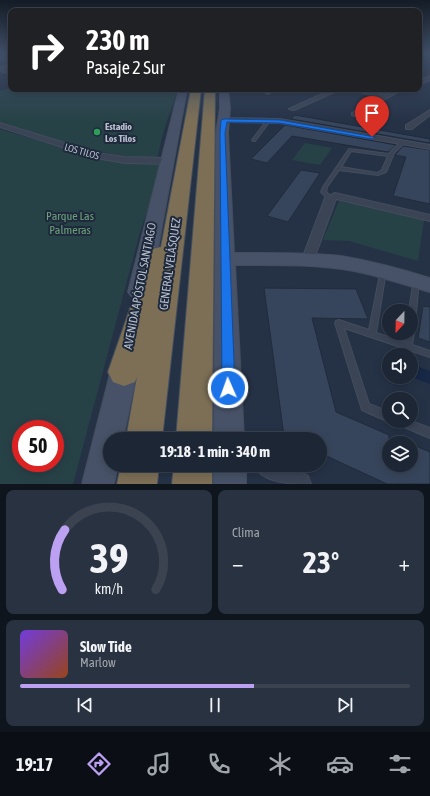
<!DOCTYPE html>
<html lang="es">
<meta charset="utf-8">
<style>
:root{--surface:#1c2634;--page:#293240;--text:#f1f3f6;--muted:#a0a5ac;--line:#3a434f;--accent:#bca0f2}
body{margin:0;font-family:"Asap Condensed",sans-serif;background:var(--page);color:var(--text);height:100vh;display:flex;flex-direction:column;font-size:15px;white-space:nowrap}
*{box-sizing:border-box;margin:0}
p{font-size:13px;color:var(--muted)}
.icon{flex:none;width:22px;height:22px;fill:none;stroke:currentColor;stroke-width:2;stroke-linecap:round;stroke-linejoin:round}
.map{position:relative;height:484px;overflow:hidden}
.drawer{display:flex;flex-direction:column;gap:6px;padding:6px;background:#0f151d;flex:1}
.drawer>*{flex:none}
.hud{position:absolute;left:8px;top:8px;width:414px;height:84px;border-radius:8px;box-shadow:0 2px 10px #0003,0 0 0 1px var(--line);background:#202124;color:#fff;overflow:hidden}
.needle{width:26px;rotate:202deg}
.tools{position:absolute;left:382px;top:304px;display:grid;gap:8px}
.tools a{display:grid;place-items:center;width:36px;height:36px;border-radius:50%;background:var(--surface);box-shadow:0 2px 10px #0003,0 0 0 1px var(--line);font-size:20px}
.speed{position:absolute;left:12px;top:420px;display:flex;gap:8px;font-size:20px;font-weight:700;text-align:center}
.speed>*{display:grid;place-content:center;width:52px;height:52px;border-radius:50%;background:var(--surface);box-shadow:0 2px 10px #0003,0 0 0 1px var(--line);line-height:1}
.speed .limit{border:6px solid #d22;background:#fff;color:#111}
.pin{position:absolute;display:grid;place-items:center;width:34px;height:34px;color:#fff;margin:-41px -17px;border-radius:50% 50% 50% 0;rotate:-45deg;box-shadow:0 0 4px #0007}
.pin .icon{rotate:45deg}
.me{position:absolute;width:44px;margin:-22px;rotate:358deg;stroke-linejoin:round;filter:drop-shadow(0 0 3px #0008)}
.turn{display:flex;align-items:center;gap:14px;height:84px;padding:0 12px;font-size:18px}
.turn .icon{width:52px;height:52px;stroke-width:2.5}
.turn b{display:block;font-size:28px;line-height:34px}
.big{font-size:30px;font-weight:700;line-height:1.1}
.drawer .tile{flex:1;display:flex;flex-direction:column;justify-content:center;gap:6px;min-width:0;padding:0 14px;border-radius:8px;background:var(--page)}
.drawer .dial{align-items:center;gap:0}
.dial svg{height:104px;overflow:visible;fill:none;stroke:var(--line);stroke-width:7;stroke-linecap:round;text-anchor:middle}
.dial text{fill:var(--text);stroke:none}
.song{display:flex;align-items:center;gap:12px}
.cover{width:48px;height:48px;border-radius:6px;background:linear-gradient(135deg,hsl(260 70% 55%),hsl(20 70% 35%))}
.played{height:4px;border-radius:2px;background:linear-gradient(90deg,var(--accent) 60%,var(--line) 60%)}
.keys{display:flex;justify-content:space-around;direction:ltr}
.heat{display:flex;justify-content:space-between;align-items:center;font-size:22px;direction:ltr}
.drawer .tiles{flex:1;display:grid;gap:6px;grid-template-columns:1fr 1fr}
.tile:last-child{grid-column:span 2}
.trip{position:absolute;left:103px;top:432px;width:224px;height:40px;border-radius:20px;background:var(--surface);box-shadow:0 2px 10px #0003,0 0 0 1px var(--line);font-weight:700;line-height:40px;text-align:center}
.dock{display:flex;height:64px;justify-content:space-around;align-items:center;background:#0b0f15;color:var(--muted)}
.dock .icon{width:28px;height:28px}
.dock .selected{color:var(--accent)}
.dock b{font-size:18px;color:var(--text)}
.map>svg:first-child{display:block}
.green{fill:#274247;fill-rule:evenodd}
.water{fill:#162846}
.building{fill:#37455c;stroke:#202b3c}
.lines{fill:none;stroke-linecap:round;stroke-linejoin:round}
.lane-casing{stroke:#434d5e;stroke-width:2}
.street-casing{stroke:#434d5e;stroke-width:2}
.secondary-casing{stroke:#434d5e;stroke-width:2}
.highway-casing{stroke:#444f5f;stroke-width:2}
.lane{fill:#3a4455;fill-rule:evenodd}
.street{fill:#3a4455;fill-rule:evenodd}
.secondary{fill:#475268;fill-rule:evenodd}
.highway{fill:#7c6f56;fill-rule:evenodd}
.route{fill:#1a73e8;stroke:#114b97}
.leisure-dot{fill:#2e9e5b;stroke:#1e293b;stroke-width:1.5}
.labels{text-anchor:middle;stroke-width:4;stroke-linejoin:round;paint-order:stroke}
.far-poi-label{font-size:10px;font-weight:bold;fill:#b7bfce;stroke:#1e293b;text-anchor:start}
.far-street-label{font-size:10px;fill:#b7bfce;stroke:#1e293b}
.park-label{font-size:12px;fill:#6da17b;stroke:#1e293b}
.street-label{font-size:12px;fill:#b7bfce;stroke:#1e293b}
</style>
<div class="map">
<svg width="430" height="484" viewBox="0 0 430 484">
<rect width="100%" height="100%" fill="#253246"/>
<g class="green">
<path d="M11,88L153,89L177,93C169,114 162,134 158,156L154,158C100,157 51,138 0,122V91Z"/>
<path d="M0,129L104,160L163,165L140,232L73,484H0ZM21,429H55V463H21Z"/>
<path d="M305,143L332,148L320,165L292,160Z"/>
<path d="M339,201L424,220L418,261L349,241L323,240Z"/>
</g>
<path class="water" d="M411,364L430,371V384L411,377Z"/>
<g class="building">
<path d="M295,115L430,139V143L291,119Z"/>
<path d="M285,125L396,145L388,152L292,136L267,163L251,159Z"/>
<path d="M403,146L430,150V204L393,196L406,157L395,155Z"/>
<path d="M301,170L320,173L288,222L267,216Z"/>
<path d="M264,288L356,289L368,319L312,318L336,412L389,435V465H411V444L430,452V484H387L320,453V439H290L284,436Z"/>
<path d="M423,306L430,307V342L418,338Z"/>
</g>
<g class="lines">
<g class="lane-casing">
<g id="lane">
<path d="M0,57L11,60V62L0,59Z"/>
<path d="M11,64V66L0,69V67Z"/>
<path d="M0,69L11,72V74L0,71Z"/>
<path d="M267,120L270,121L255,141H253L252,140Z"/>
<path d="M401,142L404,143L394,153L386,172L378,175L339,170L327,187L326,192L332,197V199H328L321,192L323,187L349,149L389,154L391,151ZM351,151L388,156L382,170L377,173L341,167Z"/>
<path d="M381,269H385L386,271L376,333L405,342L406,333H411V330L413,331L414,333L412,345L430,351V357L344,328L369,404L389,412V421H390L389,422L362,410L335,323L336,321L339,320L369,330Z"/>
<path d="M414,278H418L419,280L415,324L414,326L411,327V311H409Z"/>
<path d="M395,421H411L430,428V438L397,424Z"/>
</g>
</g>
<g class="street-casing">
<g id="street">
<path d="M430,76V80L419,85V81Z"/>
<path d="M270,89H279L267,94L264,92Z"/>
<path d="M333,89H341L294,110L289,109Z"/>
<path d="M348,89H359L385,95L396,89H403L354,116L352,115V113L380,97Z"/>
<path d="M430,110V115L412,129H406V125Z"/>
<path d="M221,118L280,119L430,145V149L280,123L224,122H221Z"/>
<path d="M0,123L97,153L125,157L167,158L171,161L167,164L125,163L96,158L0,127Z"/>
<path d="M335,193L430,215V221L336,199L314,259L312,262H304L302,259L325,198Z"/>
<path d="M254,465H286L308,476L311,484C291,484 263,484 254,465Z"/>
</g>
</g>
<g class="secondary-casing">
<g id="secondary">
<path d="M422,53H430V56L423,54Z"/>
<path d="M179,89H187L150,292L146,297L139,299L132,297L128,292Z"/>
<path d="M220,89H228L230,108L228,133L234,253C270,253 305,252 341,256C371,261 401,269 430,278V292C404,285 380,276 354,271C314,264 274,265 235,265L244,439H214L216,133L220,108Z"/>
<path d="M126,351L135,354L139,362L123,439H110V465H118L114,484H82L113,362L117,354Z"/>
<rect x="214" y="465" width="32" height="19"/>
</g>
</g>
<g class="highway-casing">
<g id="highway">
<path d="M191,89H201L162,439H126L137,377L135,382L124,386L113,382L108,372L149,254L152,249L161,247Z"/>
<path d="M205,89H215L212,439H176Z"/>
<path d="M121,465H159L157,484H117Z"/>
<path d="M174,465H212V484H172Z"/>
</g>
</g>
<use href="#lane" class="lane"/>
<use href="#street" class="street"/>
<use href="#secondary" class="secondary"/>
<use href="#highway" class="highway"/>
</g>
<linearGradient id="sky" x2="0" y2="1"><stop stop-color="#141c26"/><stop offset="0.44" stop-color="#404f68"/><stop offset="1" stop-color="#404f68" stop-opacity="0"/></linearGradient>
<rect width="430" height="121" fill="url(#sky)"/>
<path class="route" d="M224,119L280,120L375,137L372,139L280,123L227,122L225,133L235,388L233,392L228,394L224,392L222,388L220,133L221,120Z"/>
<circle class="leisure-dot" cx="97" cy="132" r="4"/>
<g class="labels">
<g class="far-poi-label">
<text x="105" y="130">Estadio<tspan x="105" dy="12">Los Tilos</tspan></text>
</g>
<g class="far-street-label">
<text transform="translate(82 151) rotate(16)" y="4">LOS TILOS</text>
</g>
<g class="park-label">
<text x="70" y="220">Parque Las<tspan x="70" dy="14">Palmeras</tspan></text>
</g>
<g class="street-label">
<text transform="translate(170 264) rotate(-82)" y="4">GENERAL VELÁSQUEZ</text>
<text transform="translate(140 286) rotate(-79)" y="4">AVENIDA APÓSTOL SANTIAGO</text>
</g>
</g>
</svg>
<div class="tools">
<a><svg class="needle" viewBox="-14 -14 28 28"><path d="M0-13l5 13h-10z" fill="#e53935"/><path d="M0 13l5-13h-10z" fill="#a0a5ac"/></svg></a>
<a><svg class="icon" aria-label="sound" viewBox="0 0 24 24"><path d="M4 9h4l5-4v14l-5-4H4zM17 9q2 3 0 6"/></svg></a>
<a><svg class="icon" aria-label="search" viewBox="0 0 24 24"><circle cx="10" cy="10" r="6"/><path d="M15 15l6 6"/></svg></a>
<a><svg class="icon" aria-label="layers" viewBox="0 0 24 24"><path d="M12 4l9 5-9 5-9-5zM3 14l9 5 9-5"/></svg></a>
</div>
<div class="speed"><div class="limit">50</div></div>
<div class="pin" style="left:372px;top:137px;background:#d93025"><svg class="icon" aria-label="arrive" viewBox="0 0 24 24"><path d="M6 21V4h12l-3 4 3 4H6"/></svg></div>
<svg class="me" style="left:228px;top:388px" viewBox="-20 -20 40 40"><circle r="17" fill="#1a73e8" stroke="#fff" stroke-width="3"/><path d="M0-11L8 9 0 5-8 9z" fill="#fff"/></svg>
<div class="trip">19:18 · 1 min · 340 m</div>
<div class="hud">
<div class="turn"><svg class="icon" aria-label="right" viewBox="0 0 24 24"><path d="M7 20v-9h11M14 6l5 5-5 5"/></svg><div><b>230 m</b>Pasaje 2 Sur</div></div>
</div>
</div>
<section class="drawer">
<div class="tiles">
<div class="tile dial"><svg viewBox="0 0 100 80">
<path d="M14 69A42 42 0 1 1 86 69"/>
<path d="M14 69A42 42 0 0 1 16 23" stroke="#bca0f2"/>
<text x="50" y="56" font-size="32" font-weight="700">39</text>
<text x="50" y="72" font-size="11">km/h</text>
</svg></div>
<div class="tile"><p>Clima</p>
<div class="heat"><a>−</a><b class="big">23°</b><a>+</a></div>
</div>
<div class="tile">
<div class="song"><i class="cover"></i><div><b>Slow Tide</b><p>Marlow</p></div></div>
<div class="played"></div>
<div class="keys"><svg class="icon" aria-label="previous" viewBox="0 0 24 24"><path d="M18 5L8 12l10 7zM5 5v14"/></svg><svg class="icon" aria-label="pause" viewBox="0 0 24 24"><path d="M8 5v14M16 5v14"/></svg><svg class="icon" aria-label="next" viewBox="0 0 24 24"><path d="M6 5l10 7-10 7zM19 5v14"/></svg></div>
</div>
</div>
</section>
<nav class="dock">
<b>19:17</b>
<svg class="icon selected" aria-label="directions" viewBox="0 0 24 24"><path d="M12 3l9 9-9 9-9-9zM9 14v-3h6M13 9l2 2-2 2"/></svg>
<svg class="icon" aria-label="music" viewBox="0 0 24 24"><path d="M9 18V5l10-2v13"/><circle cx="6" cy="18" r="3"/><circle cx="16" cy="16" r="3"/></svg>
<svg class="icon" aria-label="phone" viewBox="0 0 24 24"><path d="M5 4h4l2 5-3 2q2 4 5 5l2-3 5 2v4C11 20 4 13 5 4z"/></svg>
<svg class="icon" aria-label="climate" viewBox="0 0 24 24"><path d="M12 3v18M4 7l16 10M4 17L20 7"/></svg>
<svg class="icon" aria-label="car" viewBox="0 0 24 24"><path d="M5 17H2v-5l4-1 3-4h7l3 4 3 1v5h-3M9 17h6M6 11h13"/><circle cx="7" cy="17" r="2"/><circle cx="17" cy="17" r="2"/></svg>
<svg class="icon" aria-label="filters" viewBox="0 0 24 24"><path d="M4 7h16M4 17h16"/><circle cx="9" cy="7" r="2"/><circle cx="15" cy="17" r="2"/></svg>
</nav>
